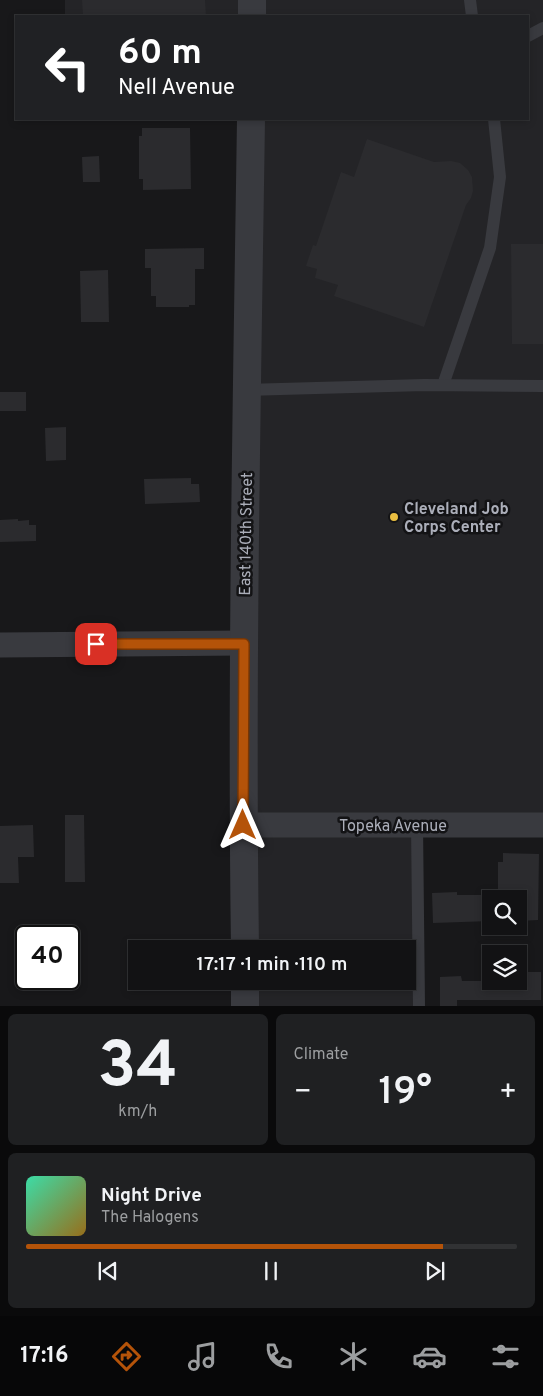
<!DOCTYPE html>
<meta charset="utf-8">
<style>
:root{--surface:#121214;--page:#1f2022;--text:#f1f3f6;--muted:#9c9ea0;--line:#313234;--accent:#b45309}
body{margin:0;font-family:Overpass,sans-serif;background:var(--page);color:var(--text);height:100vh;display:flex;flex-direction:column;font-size:19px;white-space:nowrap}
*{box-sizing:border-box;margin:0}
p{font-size:16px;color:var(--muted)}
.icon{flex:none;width:28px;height:28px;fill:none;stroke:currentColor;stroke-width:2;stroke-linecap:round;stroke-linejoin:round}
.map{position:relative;height:1006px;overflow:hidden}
.sheet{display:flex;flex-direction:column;gap:8px;padding:8px;background:#0a0a0b;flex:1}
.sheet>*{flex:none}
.hud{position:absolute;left:15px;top:15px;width:514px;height:105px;border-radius:0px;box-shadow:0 2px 8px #0003,0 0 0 1px var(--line);background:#202124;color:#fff;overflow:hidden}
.fabs{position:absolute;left:482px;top:890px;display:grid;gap:10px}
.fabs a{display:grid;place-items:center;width:45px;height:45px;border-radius:0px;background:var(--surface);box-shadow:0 2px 8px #0003,0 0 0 1px var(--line);font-size:25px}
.speed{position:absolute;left:15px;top:925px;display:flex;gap:10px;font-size:25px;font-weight:700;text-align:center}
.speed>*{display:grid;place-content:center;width:65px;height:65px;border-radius:50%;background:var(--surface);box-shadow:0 2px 8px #0003,0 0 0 1px var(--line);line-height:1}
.speed .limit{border:2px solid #111;border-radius:8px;background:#fff;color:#111}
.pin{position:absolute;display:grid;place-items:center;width:42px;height:42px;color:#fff;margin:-21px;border-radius:10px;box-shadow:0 2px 8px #0006}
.me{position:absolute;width:55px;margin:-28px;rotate:0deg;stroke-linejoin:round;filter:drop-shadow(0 0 4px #0008)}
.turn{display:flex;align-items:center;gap:18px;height:105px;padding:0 20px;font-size:22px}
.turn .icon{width:65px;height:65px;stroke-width:2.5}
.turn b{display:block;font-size:35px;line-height:42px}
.big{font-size:38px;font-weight:600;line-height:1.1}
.sheet .tile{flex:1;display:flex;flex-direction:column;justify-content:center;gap:8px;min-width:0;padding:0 18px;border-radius:8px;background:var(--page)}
.sheet .dial{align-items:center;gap:0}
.dial b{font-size:65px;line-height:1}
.song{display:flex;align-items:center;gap:15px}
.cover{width:60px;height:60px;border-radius:8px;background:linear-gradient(135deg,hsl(160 70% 55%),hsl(40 70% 35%))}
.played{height:5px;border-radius:2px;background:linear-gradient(90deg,var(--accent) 85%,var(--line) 85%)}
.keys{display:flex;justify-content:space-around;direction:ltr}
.heat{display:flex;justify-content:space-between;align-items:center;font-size:28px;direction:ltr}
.sheet .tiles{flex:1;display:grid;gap:8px;grid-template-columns:1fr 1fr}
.tile:last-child{grid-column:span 2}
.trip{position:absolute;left:128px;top:940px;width:288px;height:50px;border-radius:0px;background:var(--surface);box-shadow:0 2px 8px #0003,0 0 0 1px var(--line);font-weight:600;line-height:50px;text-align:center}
.menu{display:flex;height:80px;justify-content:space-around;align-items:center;background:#070708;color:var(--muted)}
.menu .icon{width:35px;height:35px}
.menu .on{color:var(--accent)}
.menu b{font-size:22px;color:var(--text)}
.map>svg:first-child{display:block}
.built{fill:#242427}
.building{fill:#2b2b2e}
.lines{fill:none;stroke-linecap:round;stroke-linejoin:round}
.service{stroke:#393a3f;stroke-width:12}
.minor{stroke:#393a3f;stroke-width:25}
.tertiary{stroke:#393a3f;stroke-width:28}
.route-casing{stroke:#753606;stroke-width:12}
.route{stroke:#b45309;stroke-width:9}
.poi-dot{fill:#e9be41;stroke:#131315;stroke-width:2}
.labels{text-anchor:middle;stroke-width:5;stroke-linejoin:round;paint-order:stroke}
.poi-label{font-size:16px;font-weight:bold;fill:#abaeb9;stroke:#131315;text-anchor:start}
.street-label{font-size:16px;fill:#abaeb9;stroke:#131315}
</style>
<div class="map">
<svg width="543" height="1006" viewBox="0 0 543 1006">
<rect width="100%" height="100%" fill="#18181a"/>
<path class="built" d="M65,0H543V825L418,824L419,1006H245V981H406V949H245L251,119H528V16H65Z"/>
<g class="building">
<path d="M82,0H205L206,16H83Z"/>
<path d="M142,128H190L191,189L143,190V179H139V136H142Z"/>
<path d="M367,139L434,162L451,161L460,163L468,170L472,177L473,191L471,198L466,205L424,327L334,296L338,285L315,278L317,269L306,266L313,245L316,246L341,172L354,177Z"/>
<path d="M99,156L100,182H83L82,157Z"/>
<path d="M511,244H543V344H512Z"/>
<path d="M204,248V269H195V305H189V307H156V296H151V268H145V249Z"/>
<path d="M108,270L109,322H81L80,271Z"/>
<rect x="0" y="392" width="26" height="19"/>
<path d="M66,427V460L46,461L45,428Z"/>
<path d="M191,478V484H199L200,502L145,504L144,479Z"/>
<path d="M18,519V521L29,520V525H36V541L0,542V520Z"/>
<path d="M65,815H84L85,882H65Z"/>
<path d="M33,825L34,857H18L19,883H0V826Z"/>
<path d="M503,853L539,854L538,920L519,921V899H491V921L433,923L432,893L457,892V895H489V891H498V862H503Z"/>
<path d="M519,972H541V1000H457V1006H440V977L461,976L462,981H519Z"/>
</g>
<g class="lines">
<g class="service">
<path d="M470,0L472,16"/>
<path d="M528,36L543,28"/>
<path d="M443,385L490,248L500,177L494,119"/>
<path d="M247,390L424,385L543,386"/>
<path d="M417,824L419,1006"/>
</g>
<g class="minor">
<path d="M0,645L244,643"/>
<path d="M243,825H543"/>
</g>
<g class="tertiary">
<path d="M252,16V0"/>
<path d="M245,949C241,672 247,395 251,119"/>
<path d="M245,981V1006"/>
</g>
</g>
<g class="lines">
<g class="route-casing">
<path id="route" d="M96,644H244L243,825"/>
</g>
<use href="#route" class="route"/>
</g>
<circle class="poi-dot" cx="394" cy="517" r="5"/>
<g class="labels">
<g class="poi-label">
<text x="404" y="514">Cleveland Job<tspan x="404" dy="18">Corps Center</tspan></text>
</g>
<g class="street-label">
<text transform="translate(245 534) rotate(-89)" y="6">East 140th Street</text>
<text x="393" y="831">Topeka Avenue</text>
</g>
</g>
</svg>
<div class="fabs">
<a><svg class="icon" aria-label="search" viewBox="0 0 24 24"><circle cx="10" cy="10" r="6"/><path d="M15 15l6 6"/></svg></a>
<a><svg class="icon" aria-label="layers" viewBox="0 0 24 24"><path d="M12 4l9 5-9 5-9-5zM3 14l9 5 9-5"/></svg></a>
</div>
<div class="speed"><div class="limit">40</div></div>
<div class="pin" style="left:96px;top:644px;background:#d93025"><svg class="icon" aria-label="arrive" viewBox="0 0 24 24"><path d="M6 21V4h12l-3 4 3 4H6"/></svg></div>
<svg class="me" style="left:243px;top:825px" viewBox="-20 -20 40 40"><path d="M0-17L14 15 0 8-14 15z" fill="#b45309" stroke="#fff" stroke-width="4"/></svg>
<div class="trip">17:17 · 1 min · 110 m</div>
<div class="hud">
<div class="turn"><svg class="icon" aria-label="left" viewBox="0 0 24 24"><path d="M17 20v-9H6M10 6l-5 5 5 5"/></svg><div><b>60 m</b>Nell Avenue</div></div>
</div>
</div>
<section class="sheet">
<div class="tiles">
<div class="tile dial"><b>34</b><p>km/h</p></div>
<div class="tile"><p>Climate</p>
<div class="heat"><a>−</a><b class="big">19°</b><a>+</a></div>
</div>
<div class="tile">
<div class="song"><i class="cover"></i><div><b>Night Drive</b><p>The Halogens</p></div></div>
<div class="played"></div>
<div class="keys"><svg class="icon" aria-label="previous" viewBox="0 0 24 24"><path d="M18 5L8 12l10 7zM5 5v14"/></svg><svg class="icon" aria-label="pause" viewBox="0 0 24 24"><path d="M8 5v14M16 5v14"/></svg><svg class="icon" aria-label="next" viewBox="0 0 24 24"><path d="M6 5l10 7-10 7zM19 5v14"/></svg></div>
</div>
</div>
</section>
<nav class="menu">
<b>17:16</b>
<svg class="icon on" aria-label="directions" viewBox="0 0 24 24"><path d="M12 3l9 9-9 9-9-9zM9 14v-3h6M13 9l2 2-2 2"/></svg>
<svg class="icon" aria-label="music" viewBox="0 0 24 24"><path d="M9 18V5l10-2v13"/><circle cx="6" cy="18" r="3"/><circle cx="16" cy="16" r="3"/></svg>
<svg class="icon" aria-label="phone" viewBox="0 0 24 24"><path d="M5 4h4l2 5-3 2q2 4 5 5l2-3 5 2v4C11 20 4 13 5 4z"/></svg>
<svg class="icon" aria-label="climate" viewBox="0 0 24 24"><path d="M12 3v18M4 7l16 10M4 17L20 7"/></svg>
<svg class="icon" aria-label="car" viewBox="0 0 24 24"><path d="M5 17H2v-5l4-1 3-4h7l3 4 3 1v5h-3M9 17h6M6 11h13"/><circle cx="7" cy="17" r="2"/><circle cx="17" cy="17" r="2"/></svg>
<svg class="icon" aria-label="filters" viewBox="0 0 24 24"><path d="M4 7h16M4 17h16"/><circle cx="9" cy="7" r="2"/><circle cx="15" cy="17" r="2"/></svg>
</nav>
